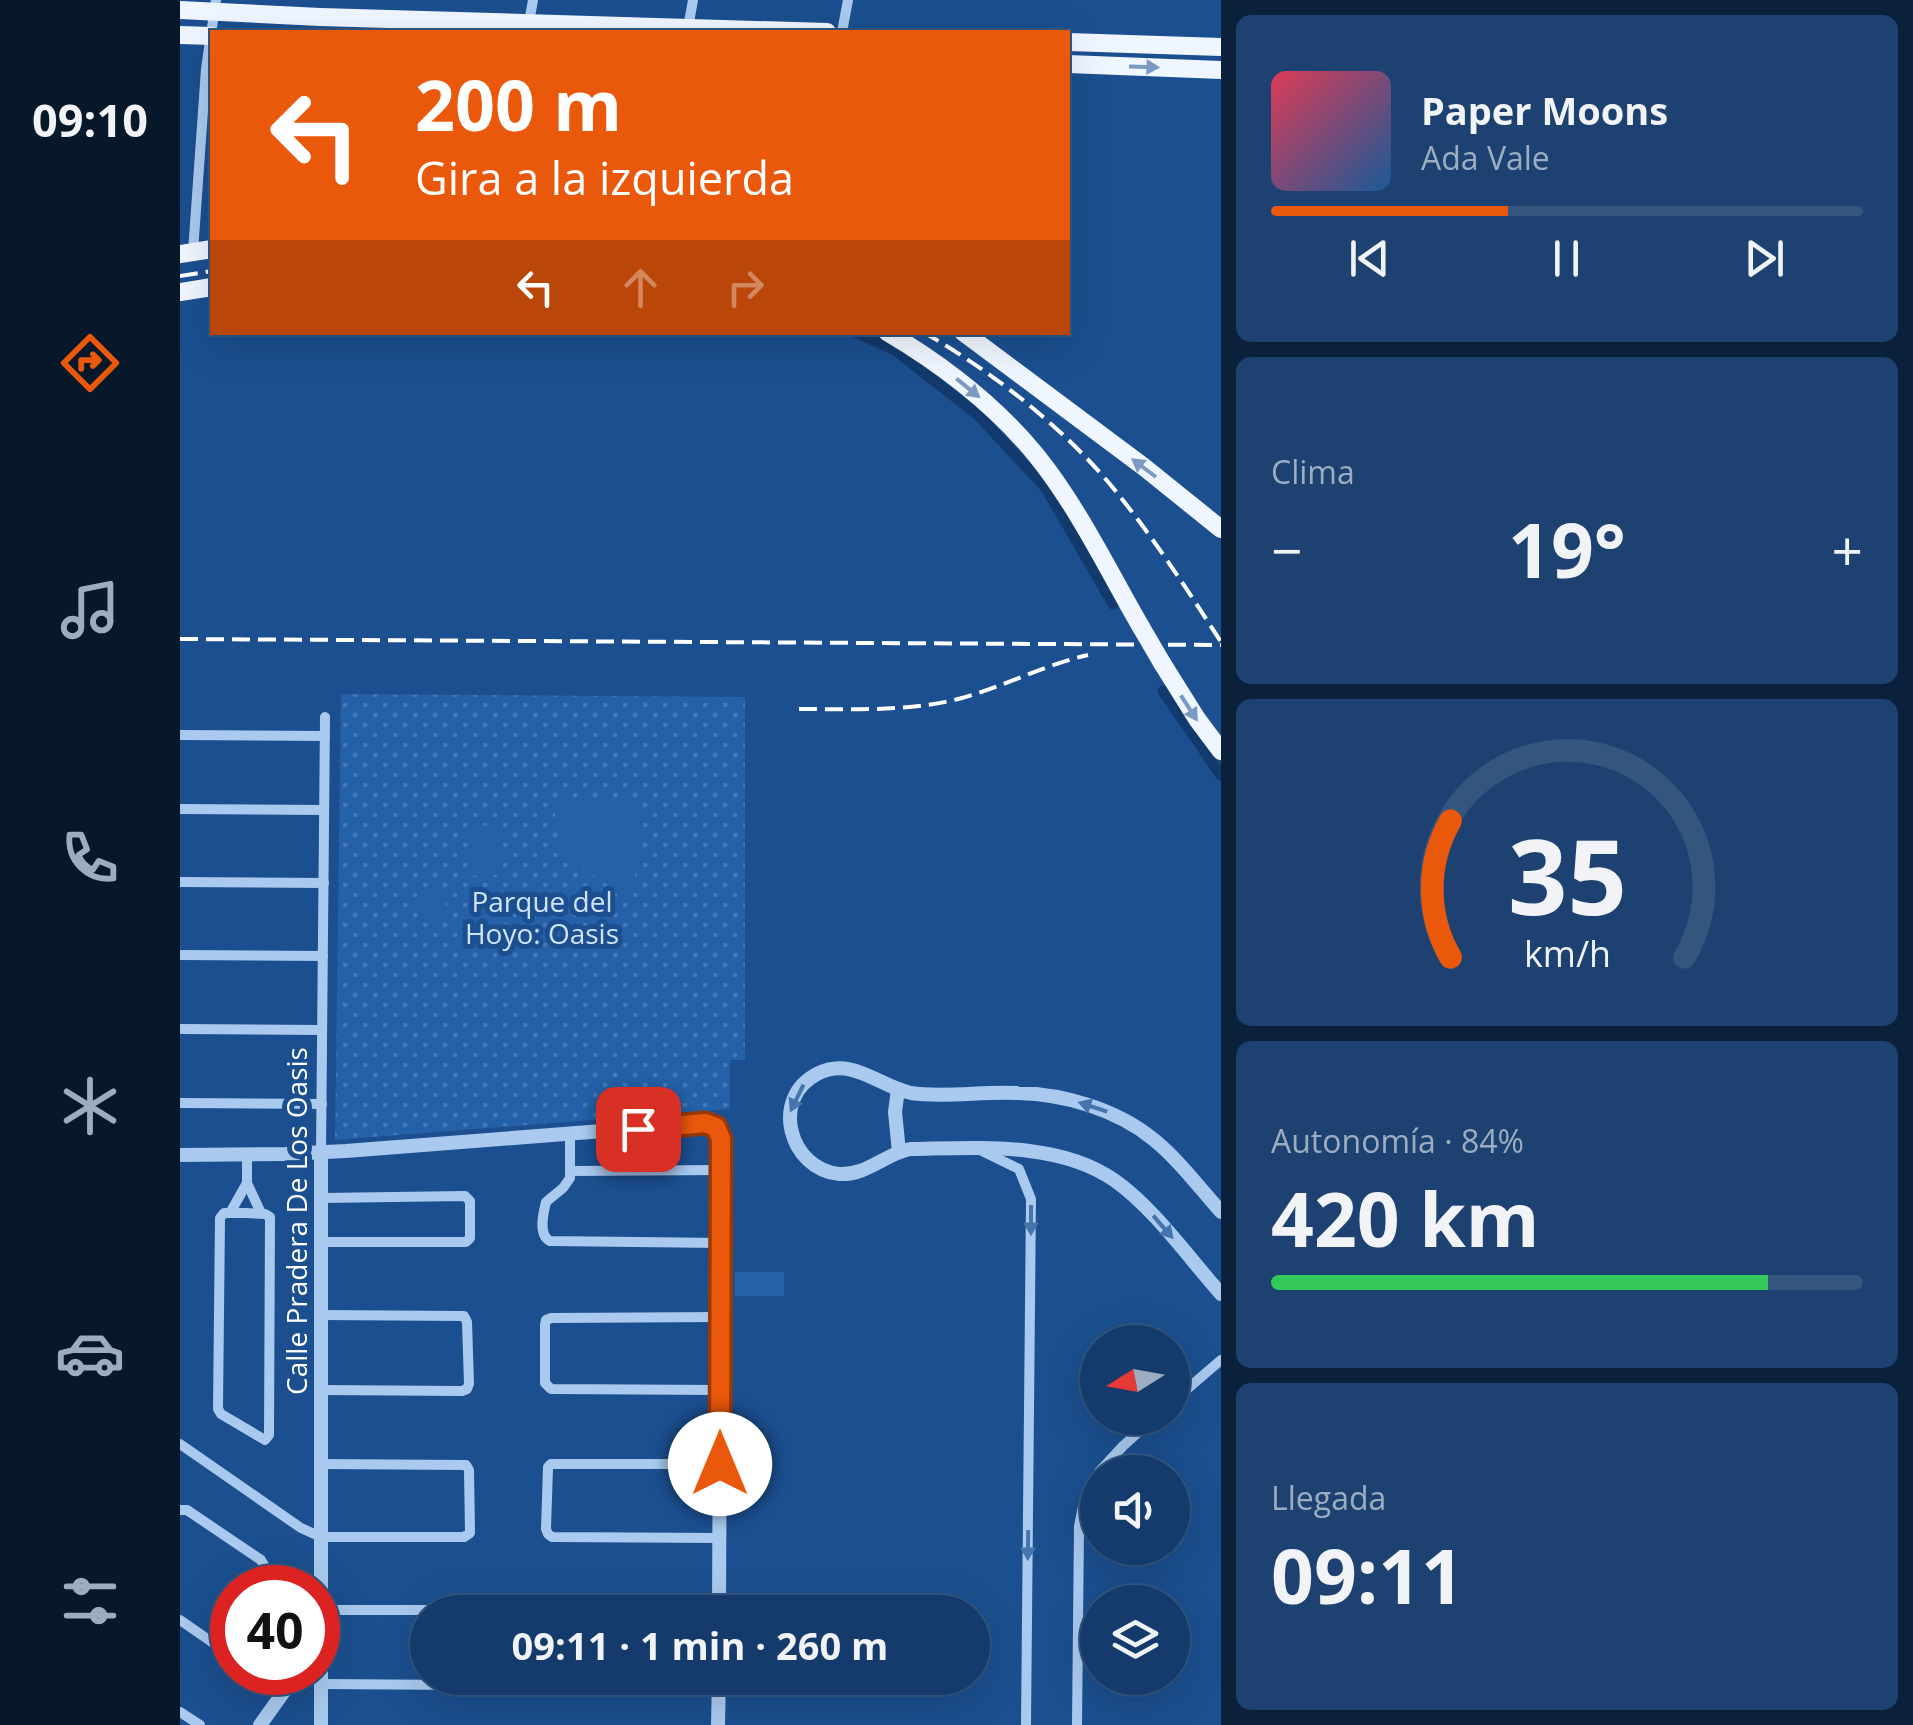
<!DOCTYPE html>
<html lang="es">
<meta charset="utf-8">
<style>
:root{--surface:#143b6b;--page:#1d4271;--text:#f1f3f6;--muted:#9dadc1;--line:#33557e;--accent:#ea580c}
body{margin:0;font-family:"Open Sans",sans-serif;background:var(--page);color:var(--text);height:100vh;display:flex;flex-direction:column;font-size:38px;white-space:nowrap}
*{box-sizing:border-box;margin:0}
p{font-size:32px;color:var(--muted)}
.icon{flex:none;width:55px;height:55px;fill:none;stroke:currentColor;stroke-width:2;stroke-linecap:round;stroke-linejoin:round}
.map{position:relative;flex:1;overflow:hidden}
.sheet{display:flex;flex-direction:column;gap:15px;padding:15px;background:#0b203b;width:692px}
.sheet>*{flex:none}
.banner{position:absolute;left:30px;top:30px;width:860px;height:305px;border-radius:0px;box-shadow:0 10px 40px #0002,0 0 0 2px var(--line);background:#ea580c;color:#fff;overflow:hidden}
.needle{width:65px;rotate:259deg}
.fabs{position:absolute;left:900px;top:1325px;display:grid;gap:20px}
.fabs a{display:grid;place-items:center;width:110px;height:110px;border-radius:50%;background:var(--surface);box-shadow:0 10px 40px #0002,0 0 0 2px var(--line);font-size:50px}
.speed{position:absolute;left:30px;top:1565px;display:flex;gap:20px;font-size:50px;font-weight:700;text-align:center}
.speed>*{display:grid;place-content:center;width:130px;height:130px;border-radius:50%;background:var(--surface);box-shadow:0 10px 40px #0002,0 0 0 2px var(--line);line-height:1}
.speed .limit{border:15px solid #d22;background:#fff;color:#111}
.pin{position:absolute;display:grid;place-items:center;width:85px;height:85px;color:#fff;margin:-42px;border-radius:20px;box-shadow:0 5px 15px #0006}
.me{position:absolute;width:110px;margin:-55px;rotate:0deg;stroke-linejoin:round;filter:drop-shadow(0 0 8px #0008)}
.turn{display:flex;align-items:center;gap:35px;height:210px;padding:0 40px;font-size:45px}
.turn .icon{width:130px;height:130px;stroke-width:2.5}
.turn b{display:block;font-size:70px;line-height:85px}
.lanes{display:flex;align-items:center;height:95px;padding:0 40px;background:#0003;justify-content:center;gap:50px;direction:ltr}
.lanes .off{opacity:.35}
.big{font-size:75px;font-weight:700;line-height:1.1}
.sheet .tile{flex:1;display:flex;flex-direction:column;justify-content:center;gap:15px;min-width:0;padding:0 35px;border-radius:15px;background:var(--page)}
.sheet .dial{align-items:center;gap:0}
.dial svg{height:260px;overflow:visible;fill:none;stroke:var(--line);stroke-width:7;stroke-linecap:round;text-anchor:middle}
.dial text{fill:var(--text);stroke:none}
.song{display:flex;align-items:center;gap:30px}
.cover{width:120px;height:120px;border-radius:15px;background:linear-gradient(135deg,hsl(350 70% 55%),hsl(210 70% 35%))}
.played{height:10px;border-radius:5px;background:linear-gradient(90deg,var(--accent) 40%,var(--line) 40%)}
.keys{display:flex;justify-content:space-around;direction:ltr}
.heat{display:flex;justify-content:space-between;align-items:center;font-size:55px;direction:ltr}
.charge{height:15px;border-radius:8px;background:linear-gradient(90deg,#34c759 84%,var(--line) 0)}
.trip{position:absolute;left:230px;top:1595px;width:580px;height:100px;border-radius:50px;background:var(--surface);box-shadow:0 10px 40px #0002,0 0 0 2px var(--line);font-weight:700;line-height:100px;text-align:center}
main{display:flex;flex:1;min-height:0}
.tabs{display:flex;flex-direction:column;width:180px;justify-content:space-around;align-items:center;background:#08182b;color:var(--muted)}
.tabs .icon{width:70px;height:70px}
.tabs .active{color:var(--accent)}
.tabs b{font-size:45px;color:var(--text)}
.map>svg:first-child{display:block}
.park{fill:url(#park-dots)}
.garden{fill:#2461a8}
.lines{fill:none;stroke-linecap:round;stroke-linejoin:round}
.canal{stroke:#123a6d;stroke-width:11}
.minor{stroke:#a9c9ee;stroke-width:10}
.tertiary{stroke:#a9c9ee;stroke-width:14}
.primary{stroke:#f0f6ff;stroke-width:18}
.rail{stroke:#fff;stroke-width:4;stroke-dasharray:18 8;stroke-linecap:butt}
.primary-bridge{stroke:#f0f6ff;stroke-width:18}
.oneway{fill:#7b9ac1}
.oneway2{fill:#4674ac}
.route-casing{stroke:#983908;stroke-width:25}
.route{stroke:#ea580c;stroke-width:18}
.labels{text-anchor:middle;stroke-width:10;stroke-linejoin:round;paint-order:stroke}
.park-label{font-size:28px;fill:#cfe3fa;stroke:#1b4f8f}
.street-label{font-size:28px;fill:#fff;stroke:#1b4f8f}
</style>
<main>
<nav class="tabs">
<b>09:10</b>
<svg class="icon active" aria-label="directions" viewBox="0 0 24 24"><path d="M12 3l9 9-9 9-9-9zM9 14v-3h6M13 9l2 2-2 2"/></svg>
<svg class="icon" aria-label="music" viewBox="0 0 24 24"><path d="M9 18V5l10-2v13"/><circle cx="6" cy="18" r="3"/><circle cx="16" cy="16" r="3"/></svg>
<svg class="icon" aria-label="phone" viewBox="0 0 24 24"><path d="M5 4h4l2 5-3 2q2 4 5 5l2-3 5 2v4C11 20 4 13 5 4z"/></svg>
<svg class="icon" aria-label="climate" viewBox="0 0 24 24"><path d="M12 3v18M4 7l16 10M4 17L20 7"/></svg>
<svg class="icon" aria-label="car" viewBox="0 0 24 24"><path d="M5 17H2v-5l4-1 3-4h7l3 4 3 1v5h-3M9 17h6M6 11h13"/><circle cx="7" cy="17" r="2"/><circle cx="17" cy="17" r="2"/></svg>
<svg class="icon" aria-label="filters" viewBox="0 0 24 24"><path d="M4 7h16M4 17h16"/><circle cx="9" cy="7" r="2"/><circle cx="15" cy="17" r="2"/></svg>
</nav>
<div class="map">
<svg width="1041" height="1725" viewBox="0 0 1041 1725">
<defs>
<pattern id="park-dots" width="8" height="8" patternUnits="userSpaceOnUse" patternTransform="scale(2.5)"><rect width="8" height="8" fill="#2461a8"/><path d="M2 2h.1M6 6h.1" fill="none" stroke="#4579b5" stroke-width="1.8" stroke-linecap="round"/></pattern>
</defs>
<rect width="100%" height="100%" fill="#1b4f8f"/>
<path class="park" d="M161,694L565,697V1060H550V1109L155,1140Z"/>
<g class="garden">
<path d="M373,799L450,801L459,813L455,886L436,889L419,880L384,847L376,821Z"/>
<path d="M318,825L320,875L290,876L289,826Z"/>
<path d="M241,893H261L266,906L259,922L243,921L235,908Z"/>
<rect x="555" y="1272" width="49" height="24"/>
</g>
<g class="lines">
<g class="canal">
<path d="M675,332L715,350L798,415L866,488L933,604"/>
<path d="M983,691L1041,775"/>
</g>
<g class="minor">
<path d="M349,22L353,0"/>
<path d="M508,28L513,0"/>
<path d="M662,32L668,0"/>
<path d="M13,252L26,69L36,0"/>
<path d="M0,735L145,736"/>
<path d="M0,809L144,810"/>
<path d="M0,882L144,883"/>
<path d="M0,955L143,956"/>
<path d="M0,1029L142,1030"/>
<path d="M0,1103L142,1104"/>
<path d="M390,1134V1178L383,1188L366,1202C363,1214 358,1235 370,1241L541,1243"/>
<path d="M800,1150L839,1169L851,1199L846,1725"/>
<path d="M141,1153L145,717"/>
<path d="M67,1155V1183L81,1213"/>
<path d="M391,1171L541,1170"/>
<path d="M141,1198L285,1196L290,1201V1238L286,1242H141"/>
<path d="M50,1213L67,1183"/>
<path d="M65,1213L85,1214L90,1217L89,1435L85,1440L41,1414L38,1409L40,1218L44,1213Z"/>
<path d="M141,1315L284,1316L287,1322L289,1384L287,1389L282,1391L141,1390"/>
<path d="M540,1390L371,1389L365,1383V1325L366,1320L371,1318L540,1317"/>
<path d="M992,1402L1041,1360"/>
<path d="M0,1444L121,1528L141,1537H284L290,1533L289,1470L286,1465L141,1464"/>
<path d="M919,1472L943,1446L974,1418"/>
<path d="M0,1510H7L81,1560L87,1570L88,1588"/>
<path d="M539,1538L372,1537L368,1534L366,1529L368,1467L371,1464H540"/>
<path d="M141,1610H281L286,1612"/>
<path d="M366,1612H421"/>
<path d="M0,1620L52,1656"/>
<path d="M362,1678L363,1683L367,1685H539"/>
<path d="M141,1684L282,1685L286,1683L287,1678"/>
<path d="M0,1712L20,1725"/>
<path d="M897,1725L899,1526L905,1497L918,1475"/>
</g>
<g class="tertiary">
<path d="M718,1089L715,1112L719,1152"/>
<path d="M0,1155L105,1154L166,1151L525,1123L536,1127L541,1139L539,1612"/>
<path d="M1041,1212C1019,1187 998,1159 973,1139C936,1109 884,1094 838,1093C805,1091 762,1098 731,1093C698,1086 672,1056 637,1074C590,1098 609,1169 659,1174C686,1176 705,1154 730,1149C796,1148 878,1141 934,1180C973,1207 1009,1258 1041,1294"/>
<path d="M80,1725L118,1672"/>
<path d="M141,1725V1153"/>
<path d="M538,1725L539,1678"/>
</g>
<g class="primary">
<path d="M0,10L140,17L647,32"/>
<path d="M0,35L32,36"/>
<path d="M888,42L1041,47"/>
<path d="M888,64L1041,70"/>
<path d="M0,254L32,249"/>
<path d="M0,292L32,287"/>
<path d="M707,332C763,365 815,405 856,455C898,507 928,570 961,627"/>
<path d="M783,332L964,467L1041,529"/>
<path d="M982,663L1017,719L1041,751"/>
</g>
<g class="rail">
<path d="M0,276L32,271"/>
<path d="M743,332C813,372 883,427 934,489C973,537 1007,589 1041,642"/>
<path d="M0,639L1041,645"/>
<path d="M619,709C673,709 729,712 782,698C825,686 864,665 908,655"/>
</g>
<path class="primary-bridge" d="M961,627L982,663"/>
</g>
<defs><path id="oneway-solid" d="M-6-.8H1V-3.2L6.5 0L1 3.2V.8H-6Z" transform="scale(2.5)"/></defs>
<g class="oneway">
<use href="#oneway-solid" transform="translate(964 67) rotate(2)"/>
<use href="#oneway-solid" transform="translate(788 388) rotate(39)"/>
<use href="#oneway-solid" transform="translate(964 468) rotate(-143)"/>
<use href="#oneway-solid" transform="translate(1009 708) rotate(57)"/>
</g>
<g class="oneway2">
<use href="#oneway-solid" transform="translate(617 1098) rotate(116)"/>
<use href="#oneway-solid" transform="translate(913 1107) rotate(-162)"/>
<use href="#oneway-solid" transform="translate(851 1220) rotate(90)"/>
<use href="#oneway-solid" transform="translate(983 1227) rotate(49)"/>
<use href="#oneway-solid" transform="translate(848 1545) rotate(91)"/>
</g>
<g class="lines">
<g class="route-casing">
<path id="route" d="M458,1129L525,1123L536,1127L541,1139L540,1464"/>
</g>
<use href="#route" class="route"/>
</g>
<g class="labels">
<g class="park-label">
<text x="362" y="912">Parque del<tspan x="362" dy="32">Hoyo: Oasis</tspan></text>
</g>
<g class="street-label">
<text transform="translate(117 1221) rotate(-90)" y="10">Calle Pradera De Los Oasis</text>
</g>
</g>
</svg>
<div class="fabs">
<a><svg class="needle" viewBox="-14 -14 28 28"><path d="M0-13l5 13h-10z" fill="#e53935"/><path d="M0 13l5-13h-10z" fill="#9dadc1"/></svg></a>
<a><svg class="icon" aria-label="sound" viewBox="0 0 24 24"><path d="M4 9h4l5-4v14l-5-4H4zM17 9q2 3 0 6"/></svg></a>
<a><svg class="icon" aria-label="layers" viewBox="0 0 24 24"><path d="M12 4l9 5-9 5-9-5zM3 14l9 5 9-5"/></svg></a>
</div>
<div class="speed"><div class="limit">40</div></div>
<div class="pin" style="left:458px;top:1129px;background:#d93025"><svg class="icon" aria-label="arrive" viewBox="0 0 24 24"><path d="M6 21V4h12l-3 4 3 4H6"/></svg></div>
<svg class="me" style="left:540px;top:1464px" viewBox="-20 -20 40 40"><circle r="19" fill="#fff"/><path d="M0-13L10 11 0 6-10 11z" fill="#ea580c"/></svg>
<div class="trip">09:11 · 1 min · 260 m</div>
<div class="banner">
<div class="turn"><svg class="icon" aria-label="left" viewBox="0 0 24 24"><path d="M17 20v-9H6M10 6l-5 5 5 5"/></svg><div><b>200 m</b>Gira a la izquierda</div></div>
<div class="lanes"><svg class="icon" aria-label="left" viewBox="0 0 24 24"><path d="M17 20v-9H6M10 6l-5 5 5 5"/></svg><svg class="icon off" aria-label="ahead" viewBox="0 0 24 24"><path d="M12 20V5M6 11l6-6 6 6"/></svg><svg class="icon off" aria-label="right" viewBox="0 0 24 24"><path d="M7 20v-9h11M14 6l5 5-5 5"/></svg></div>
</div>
</div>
<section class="sheet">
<div class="tile">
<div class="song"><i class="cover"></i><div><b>Paper Moons</b><p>Ada Vale</p></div></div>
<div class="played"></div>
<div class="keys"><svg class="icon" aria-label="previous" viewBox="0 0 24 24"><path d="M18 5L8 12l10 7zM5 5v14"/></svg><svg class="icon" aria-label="pause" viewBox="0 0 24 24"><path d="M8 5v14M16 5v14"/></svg><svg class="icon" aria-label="next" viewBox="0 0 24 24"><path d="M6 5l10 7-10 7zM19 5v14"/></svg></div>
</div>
<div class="tile"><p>Clima</p>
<div class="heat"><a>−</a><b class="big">19°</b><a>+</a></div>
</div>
<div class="tile dial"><svg viewBox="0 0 100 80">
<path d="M14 69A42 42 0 1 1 86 69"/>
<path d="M14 69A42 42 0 0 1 14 27" stroke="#ea580c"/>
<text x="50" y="56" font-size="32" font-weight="700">35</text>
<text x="50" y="72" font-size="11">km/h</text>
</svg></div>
<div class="tile"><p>Autonomía · 84%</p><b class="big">420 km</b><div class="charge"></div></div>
<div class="tile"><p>Llegada</p><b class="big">09:11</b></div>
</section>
</main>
